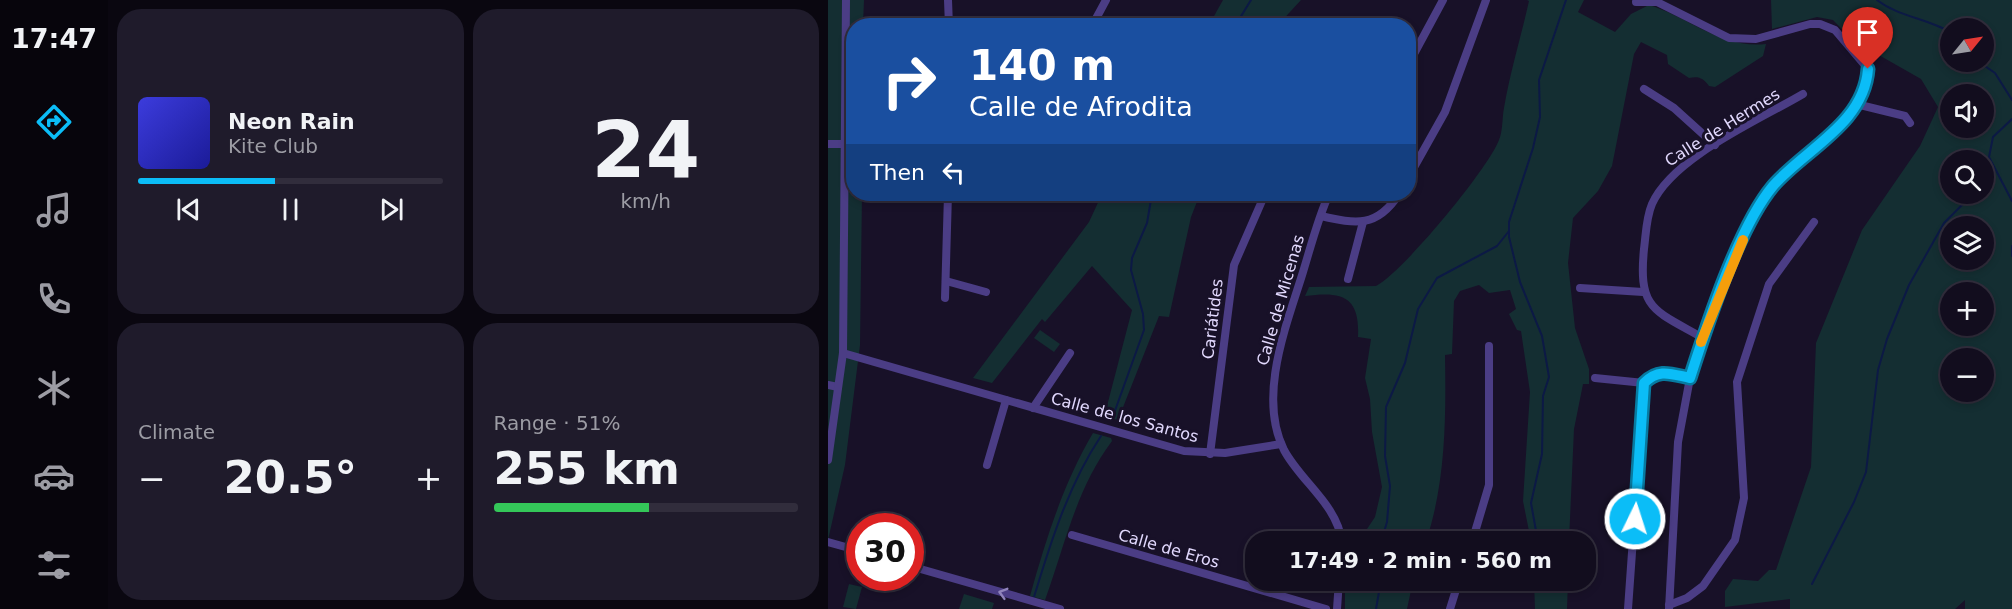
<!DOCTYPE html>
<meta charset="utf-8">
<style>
:root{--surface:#120d1e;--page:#1f1b2b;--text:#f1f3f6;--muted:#9c9ca4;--line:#312d3c;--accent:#0bbdf7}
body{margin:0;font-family:"DejaVu Sans",sans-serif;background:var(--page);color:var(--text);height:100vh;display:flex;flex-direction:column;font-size:22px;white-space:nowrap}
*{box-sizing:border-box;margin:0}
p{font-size:20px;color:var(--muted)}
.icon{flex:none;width:33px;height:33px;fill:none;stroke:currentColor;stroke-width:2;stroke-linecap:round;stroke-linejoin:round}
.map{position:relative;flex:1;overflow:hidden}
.details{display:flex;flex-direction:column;gap:9px;padding:9px;background:#0a0710;width:720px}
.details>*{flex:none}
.hud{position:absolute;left:18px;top:18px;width:570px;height:183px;border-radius:24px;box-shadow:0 3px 9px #0003,0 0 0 2px var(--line);background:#1a4fa0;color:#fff;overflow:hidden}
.needle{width:39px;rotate:60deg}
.tools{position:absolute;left:1112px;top:18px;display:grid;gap:12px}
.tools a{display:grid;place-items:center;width:54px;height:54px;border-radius:50%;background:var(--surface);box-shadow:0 3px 9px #0003,0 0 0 2px var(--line);font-size:30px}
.speed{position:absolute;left:18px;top:513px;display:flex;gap:12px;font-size:30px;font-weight:700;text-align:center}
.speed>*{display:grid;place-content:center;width:78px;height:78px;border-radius:50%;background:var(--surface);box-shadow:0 3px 9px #0003,0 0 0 2px var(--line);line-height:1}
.speed .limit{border:9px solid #d22;background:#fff;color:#111}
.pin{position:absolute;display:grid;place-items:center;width:51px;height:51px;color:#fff;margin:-62px -26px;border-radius:50% 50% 50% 0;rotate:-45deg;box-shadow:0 0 6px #0007}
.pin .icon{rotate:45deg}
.me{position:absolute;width:66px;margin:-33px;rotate:4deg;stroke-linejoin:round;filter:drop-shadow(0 0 4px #0008)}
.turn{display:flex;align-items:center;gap:21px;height:126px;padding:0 24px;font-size:27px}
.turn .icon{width:78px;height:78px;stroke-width:2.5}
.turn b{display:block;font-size:42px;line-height:51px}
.then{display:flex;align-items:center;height:57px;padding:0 24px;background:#0003;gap:12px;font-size:22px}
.big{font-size:45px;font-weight:800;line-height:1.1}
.details .card{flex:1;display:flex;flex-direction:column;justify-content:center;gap:9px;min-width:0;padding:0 21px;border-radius:24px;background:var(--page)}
.details .dial{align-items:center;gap:0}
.dial b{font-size:78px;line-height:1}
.song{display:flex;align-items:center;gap:18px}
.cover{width:72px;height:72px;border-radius:9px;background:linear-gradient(135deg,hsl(240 70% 55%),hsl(240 70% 35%))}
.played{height:6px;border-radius:3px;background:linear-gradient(90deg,var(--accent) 45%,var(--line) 45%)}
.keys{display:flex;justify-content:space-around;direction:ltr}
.heat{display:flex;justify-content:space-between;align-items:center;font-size:33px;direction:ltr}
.charge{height:9px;border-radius:4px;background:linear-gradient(90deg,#34c759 51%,var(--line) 0)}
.details .tiles{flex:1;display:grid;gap:9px;grid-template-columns:repeat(2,1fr)}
.trip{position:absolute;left:417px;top:531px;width:351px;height:60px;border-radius:24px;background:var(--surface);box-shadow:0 3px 9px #0003,0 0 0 2px var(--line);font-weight:800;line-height:60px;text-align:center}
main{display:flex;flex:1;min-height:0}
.tab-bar{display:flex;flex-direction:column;width:108px;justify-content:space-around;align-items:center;background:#07050c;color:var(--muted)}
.tab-bar .icon{width:42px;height:42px}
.tab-bar .active{color:var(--accent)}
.tab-bar b{font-size:27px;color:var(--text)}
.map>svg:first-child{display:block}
.green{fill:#142e32;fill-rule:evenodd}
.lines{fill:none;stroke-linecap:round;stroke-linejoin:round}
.stream{stroke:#0c1945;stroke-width:2}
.street{stroke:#4b3d85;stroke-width:8}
.oneway{stroke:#8f83bb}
.route-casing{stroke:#077ba1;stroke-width:15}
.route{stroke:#0bbdf7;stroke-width:10}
.slow{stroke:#f59e0b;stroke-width:10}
.labels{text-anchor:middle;stroke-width:6;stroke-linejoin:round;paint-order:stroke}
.street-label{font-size:16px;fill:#e2d9fe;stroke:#181128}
</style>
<main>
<nav class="tab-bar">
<b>17:47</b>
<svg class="icon active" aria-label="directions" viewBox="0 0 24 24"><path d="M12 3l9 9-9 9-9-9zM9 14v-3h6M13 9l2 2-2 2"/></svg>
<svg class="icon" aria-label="music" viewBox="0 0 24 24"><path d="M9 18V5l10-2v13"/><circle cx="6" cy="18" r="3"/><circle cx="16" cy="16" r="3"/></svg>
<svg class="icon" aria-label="phone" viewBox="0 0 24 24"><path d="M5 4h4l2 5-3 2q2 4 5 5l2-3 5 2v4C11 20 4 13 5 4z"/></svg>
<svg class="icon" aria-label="climate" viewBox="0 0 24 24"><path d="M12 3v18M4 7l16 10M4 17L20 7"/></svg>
<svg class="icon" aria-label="car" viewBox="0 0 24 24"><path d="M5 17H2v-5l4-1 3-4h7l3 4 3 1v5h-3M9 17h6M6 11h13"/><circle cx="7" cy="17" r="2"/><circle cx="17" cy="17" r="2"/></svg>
<svg class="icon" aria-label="filters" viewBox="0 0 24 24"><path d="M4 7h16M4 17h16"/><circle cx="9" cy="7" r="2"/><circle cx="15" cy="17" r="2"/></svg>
</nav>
<section class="details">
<div class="tiles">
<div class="card">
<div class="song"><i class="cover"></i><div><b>Neon Rain</b><p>Kite Club</p></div></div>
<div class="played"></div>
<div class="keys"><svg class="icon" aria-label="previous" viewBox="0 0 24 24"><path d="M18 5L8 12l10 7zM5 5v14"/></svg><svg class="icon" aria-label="pause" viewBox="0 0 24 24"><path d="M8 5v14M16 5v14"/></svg><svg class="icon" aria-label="next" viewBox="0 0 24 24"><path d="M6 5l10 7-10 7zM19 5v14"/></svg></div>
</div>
<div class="card dial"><b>24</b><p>km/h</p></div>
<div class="card"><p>Climate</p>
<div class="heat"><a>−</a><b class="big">20.5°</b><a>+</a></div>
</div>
<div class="card"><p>Range · 51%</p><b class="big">255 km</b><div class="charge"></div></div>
</div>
</section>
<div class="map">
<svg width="1184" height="609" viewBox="0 0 1184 609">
<rect width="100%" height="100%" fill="#181128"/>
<g class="green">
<path d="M0,0H36L35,25L26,26V194H34L32,345L17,465L0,540Z"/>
<path d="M395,0H473L450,25H381Z"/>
<path d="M699,0H756L750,12L787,32L803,14L821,5C861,17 893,49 938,44L935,56L887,87L881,86C875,78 871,76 861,78L840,64L839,55L813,42L806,54L784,166L770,191L745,218L740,263L747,328L761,369V384H755L746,429L741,541H703L695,501L702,392L693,331L689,330L681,314L688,309L682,290L661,293L651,285L632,291L626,301L624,354L617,355C618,417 618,482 598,541H524L539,529L547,517L554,487L544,432L542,399L537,378L543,339L530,337C532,296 514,291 477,296L481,287L548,286C575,272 660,169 671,140C675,130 674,118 676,108C682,72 693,37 701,1Z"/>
<path d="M943,0H1184V609H1137V600L1127,609H962V599L897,607V591L905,579L930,581L941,570H948L983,467L988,343L1034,230L1092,146L1110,107L1093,79L1042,50L1038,54L1005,20L989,17L944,29ZM1155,28V62H1122V28ZM1122,94H1155V128H1122ZM1122,160H1155V194H1122ZM1122,226H1155V260H1122ZM1122,292H1155V326H1122ZM1122,358H1155V392H1122Z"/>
<path d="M274,194H372L363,217L341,317L331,316L290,420L273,416L279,406L304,310L264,266L217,322L214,319L164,383L145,378L261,222Z"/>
<path d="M212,330L232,344L226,352L206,338Z"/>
<path d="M265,433L283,438L284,441C248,489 237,545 217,600L202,596C218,539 235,484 265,433Z"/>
<path d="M517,581H585L579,609H517Z"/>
<path d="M706,581H740L739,609H707Z"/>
<path d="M21,584L34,587L28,609L15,607Z"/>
<path d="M136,594L166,603L164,609H131Z"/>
</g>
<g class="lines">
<g class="stream">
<path d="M1049,0C1071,17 1098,18 1122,32"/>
<path d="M407,26L423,0"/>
<path d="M1151,62L1167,73L1184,100"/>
<path d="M1184,119L1165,137L1161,157L1184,201"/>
<path d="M1155,180L1165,165"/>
<path d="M1184,246V256"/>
<path d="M284,419L316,330L315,314L303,270L304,258L319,223L324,194"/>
<path d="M553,542L559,522L562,486L557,456L558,407L577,363L590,309L609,278L669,246L681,231"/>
<path d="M710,542L703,503L714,454L715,396L721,377L714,336L692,282L681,237V222L705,148L712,117L711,80L738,0"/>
<path d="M548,580L551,592L548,609"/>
<path d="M984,584L1026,502L1038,472L1050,370L1059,339L1081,285L1116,223L1145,194"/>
<path d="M206,597C223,541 241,484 273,436"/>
</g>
<g class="street">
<path d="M120,0L121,26"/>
<path d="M808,2H829L901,38L928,39L982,24H992L1007,30L1040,69L1028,104L1009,130L946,186L924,218L875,338L862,378L850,442L841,609"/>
<path d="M264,26L278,0"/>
<path d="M580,65L615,0"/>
<path d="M816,89L846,108L887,145"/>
<path d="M1028,104L1077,116L1082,123"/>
<path d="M0,144H26"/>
<path d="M580,178L617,112L658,0"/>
<path d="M501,194C490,218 483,246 475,272C459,324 429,396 456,450C473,482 509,504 514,542"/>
<path d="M493,216C528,224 549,228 571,194"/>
<path d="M520,279L535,222"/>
<path d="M118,281L158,292"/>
<path d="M752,288L815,292"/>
<path d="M117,298L120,194"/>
<path d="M875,338C826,310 810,310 816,249C818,234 818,218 824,204C845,157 931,120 975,94"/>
<path d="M15,353L356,451L397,453L453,444"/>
<path d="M767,378L816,383"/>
<path d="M0,385L10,387"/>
<path d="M205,408L242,353"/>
<path d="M382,454L406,265L437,194"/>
<path d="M0,460L15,353L18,0"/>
<path d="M159,465L178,400"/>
<path d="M244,535L498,609"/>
<path d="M0,542L32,551"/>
<path d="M644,542L661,485V346"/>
<path d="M82,566L232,609"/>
<path d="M841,605L859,598L875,586L907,540L916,498L909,382L941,284L986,222"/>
<path d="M509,609L511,580"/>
<path d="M622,609L631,580"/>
<path d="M800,609L816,383C831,368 843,374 862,378"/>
</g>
</g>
<defs><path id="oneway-chevron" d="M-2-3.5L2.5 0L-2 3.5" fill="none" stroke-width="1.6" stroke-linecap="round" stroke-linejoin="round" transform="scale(1.5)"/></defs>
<use class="oneway" href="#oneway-chevron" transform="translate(175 593) rotate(-164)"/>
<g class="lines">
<g class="route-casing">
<path id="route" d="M807,519L816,383C831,368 843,374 862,378C879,325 910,228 945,186C977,149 1036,124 1040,69"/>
</g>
<use href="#route" class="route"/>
<path class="slow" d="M873,342L915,240"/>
</g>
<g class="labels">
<g class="street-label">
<text transform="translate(894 127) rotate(-32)" y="6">Calle de Hermes</text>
<text transform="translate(452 300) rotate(-74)" y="6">Calle de Micenas</text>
<text transform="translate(384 319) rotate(-83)" y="6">Cariátides</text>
<text transform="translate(297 417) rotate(15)" y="6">Calle de los Santos</text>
<text transform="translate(341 548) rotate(16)" y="6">Calle de Eros</text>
</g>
</g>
</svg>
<div class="tools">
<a><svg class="needle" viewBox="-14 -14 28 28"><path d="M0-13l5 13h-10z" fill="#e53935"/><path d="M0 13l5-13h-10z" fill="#9c9ca4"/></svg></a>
<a><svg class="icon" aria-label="sound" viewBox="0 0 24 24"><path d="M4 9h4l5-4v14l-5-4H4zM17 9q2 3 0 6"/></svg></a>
<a><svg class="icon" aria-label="search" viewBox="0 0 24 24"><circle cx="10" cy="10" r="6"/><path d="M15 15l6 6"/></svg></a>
<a><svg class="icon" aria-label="layers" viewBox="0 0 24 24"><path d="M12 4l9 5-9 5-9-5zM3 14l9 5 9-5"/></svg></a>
<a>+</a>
<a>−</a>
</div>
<div class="speed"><div class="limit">30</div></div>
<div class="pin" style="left:1040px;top:69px;background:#d93025"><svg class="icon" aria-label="arrive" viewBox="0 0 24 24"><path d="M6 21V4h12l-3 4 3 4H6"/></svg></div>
<svg class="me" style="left:807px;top:519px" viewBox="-20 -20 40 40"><circle r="17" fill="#0bbdf7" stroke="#fff" stroke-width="3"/><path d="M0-11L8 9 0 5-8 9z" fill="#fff"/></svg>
<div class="trip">17:49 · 2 min · 560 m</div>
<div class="hud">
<div class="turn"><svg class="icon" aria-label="right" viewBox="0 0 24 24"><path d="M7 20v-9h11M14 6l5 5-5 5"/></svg><div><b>140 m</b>Calle de Afrodita</div></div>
<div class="then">Then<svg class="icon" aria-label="left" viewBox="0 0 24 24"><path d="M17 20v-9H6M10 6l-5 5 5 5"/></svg></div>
</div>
</div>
</main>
